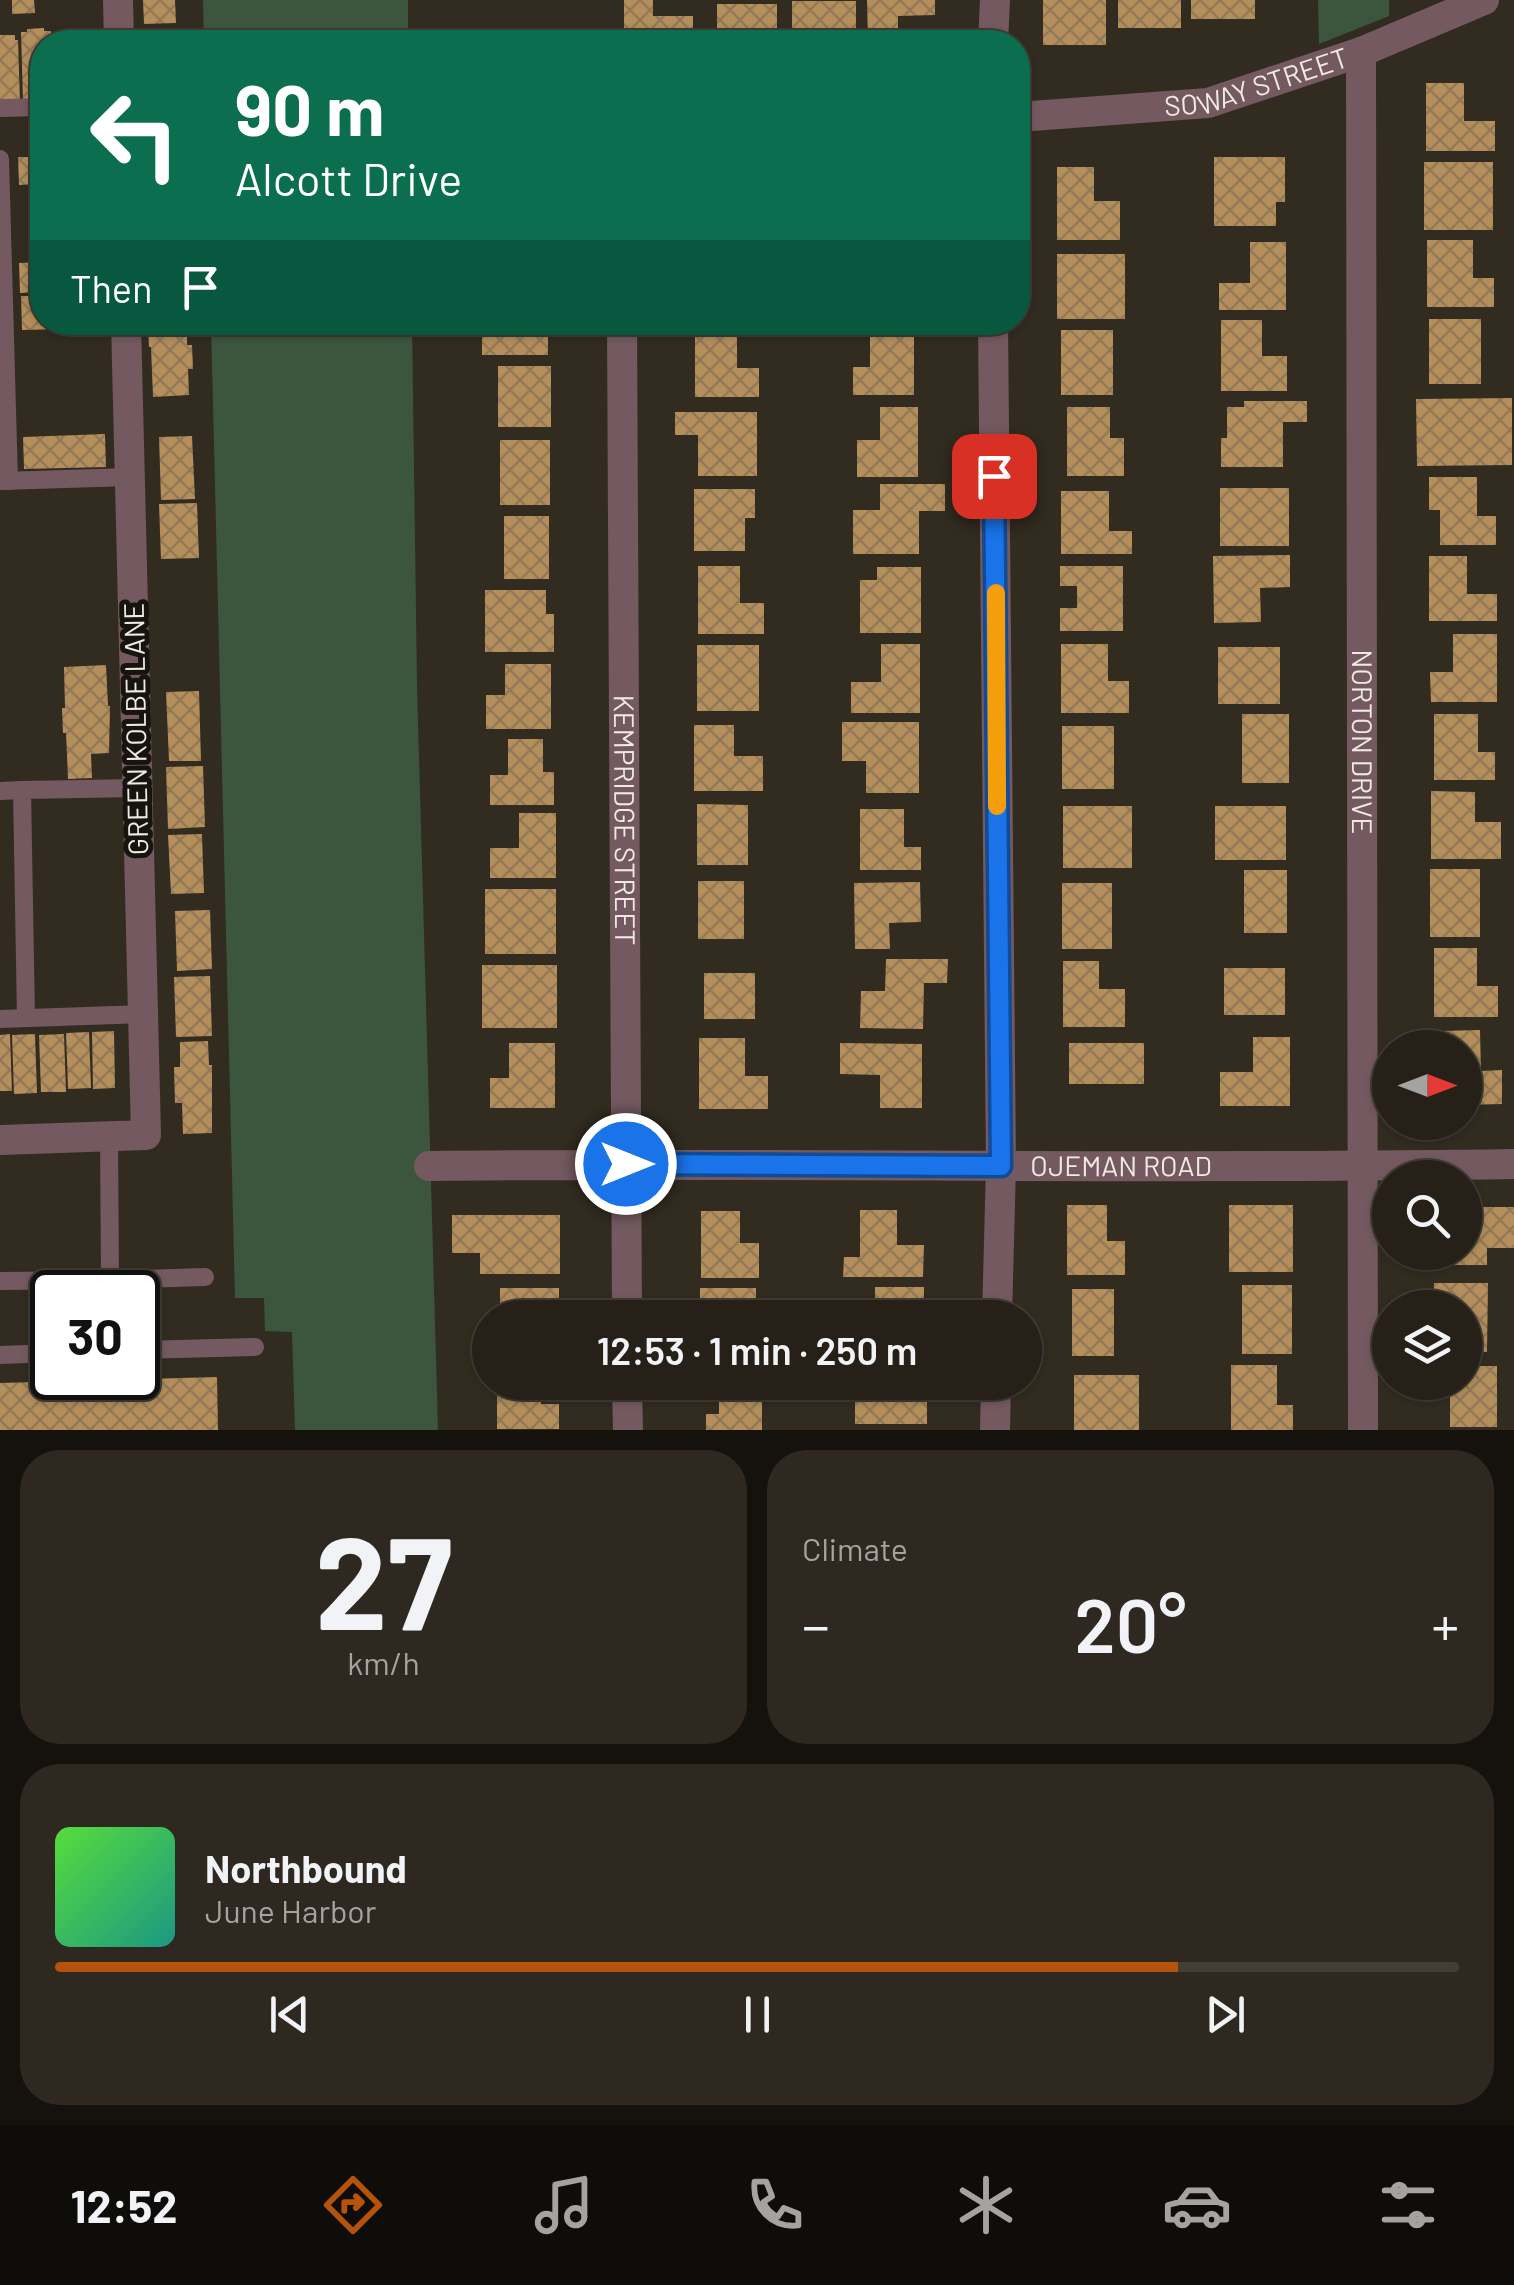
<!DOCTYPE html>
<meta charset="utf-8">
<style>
:root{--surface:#262018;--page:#2e2821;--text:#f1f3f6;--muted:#a4a3a2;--line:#423e37;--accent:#b45309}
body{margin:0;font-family:Barlow,sans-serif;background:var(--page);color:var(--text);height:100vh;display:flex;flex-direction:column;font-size:38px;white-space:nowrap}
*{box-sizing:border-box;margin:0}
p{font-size:32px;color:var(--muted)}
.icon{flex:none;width:55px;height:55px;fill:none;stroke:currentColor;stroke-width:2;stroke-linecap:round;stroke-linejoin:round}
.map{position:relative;height:1430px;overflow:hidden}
.panel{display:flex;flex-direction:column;gap:20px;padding:20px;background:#15120d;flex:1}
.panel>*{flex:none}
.banner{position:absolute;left:30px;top:30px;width:1000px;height:305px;border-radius:40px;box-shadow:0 2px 8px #0004,0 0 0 2px var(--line);background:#0b6e4f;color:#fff;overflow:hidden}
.needle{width:65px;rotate:90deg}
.controls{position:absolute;left:1372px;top:1030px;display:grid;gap:20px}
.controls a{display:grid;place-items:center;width:110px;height:110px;border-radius:50%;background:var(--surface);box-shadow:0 2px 8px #0004,0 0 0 2px var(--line);font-size:50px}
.speed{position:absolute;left:30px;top:1270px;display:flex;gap:20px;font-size:50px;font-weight:700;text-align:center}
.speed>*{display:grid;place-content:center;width:130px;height:130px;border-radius:50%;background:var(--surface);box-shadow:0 2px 8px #0004,0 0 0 2px var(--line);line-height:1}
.speed .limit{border:5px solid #111;border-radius:15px;background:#fff;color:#111}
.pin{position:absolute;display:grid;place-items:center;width:85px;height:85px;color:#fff;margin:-42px;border-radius:20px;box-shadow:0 5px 15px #0006}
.me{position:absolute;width:110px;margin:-55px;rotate:90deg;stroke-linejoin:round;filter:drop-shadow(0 0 8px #0008)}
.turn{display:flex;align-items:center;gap:35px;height:210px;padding:0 40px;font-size:45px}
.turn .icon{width:130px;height:130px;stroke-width:2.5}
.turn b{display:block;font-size:70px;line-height:85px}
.then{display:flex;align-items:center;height:95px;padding:0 40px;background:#0003;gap:20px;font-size:38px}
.big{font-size:75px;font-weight:600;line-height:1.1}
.panel .card{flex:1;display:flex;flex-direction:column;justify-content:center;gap:15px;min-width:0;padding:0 35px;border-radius:40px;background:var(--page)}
.panel .dial{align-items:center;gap:0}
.dial b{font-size:130px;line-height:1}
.song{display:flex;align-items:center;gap:30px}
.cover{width:120px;height:120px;border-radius:15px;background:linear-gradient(135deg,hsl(110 70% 55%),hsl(170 70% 35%))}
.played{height:10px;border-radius:5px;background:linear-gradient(90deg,var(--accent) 80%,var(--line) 80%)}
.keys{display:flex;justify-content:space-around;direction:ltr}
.heat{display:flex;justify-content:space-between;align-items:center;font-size:55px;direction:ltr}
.panel .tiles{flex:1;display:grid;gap:20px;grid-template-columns:1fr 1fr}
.card:last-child{grid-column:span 2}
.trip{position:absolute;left:472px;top:1300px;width:570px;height:100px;border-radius:50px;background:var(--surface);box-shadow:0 2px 8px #0004,0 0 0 2px var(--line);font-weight:600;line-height:100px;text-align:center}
.dock{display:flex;height:160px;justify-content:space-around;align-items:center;background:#0f0d0a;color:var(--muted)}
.dock .icon{width:70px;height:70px}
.dock .on{color:var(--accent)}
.dock b{font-size:45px;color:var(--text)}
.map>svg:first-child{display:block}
.green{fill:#3c563e}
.building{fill:url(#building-cross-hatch)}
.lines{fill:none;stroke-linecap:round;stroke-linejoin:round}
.lane{stroke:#745960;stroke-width:18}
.street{stroke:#745960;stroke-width:30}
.route-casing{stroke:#114b97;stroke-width:25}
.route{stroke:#1a73e8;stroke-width:18}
.slow{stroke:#f59e0b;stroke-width:18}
.labels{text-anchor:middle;stroke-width:10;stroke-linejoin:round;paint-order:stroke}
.street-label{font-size:28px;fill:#efebe3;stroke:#17140f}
</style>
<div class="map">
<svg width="1514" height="1430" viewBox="0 0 1514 1430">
<defs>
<pattern id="building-cross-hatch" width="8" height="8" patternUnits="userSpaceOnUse" patternTransform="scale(2.5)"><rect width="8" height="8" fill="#b48f5c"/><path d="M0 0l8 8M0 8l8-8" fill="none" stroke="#947955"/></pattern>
</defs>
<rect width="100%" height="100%" fill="#322b20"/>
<g class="green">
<path d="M203,0H408V42H204Z"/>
<path d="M1318,0H1389V16L1319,44Z"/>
<path d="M211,323H412L417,686L438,1430H295L292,1332L265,1331L264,1298H235Z"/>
</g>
<g class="building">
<path d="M12,0H34L35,13L12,14Z"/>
<path d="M143,0H175L176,23L144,24Z"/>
<path d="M624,0H653V16H693V42H624Z"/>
<path d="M867,0H935V15L898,16V42H868Z"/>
<rect x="1043" y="0" width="63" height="45"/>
<rect x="1118" y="0" width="63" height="28"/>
<rect x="1191" y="0" width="64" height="19"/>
<rect x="792" y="1" width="64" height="41"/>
<rect x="717" y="4" width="60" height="38"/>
<path d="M44,28V31H51V42H42V101L23,102L21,32H27V29Z"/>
<path d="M80,29V38H84V42H51V39H62V30Z"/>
<path d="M179,30L180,42H145V31Z"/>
<path d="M0,35H15V40H18L20,101L0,102Z"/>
<path d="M1426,83H1464V121H1495V151H1426Z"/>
<path d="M18,157H42V190H39V184L19,185Z"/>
<path d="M1214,157H1285V202H1276V226H1214Z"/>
<rect x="1424" y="162" width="69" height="68"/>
<path d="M1057,167H1094V201H1120V240H1057Z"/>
<path d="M1427,240H1473V278H1494V307H1427Z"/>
<path d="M1250,242H1286V310H1219V283H1250Z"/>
<rect x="1057" y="254" width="68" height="65"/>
<path d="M42,262V292L20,293L19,263Z"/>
<path d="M21,296H42V322H101V328L22,330Z"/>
<rect x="1429" y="319" width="52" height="65"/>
<path d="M1221,320H1262V356H1287V391H1221Z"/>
<path d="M150,322H187V345H192L193,369H188L189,395L153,397L151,347H149L148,328H151Z"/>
<rect x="482" y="322" width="66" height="33"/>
<path d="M695,330H737V368H759V397H695Z"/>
<path d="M870,330H914V395H853V367H870Z"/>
<rect x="1061" y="330" width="52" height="65"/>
<rect x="498" y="366" width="53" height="61"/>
<path d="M1512,398V465L1417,466L1416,399Z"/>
<path d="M1244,401H1307V422H1283V467H1221V438H1227V407H1244Z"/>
<path d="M880,407H918V477H857V440H880Z"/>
<path d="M1067,407H1110V438H1124V476H1067Z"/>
<path d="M675,412H757V476H698V435H675Z"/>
<path d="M105,434L106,467L24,469L23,437Z"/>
<path d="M192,436L195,499L161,500L159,437Z"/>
<rect x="500" y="440" width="50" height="65"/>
<path d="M1429,477H1477V516H1496V545H1440V510H1429Z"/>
<path d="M880,484H945V511H919V554H853V510H880Z"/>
<rect x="1220" y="488" width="69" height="58"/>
<path d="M694,489H755V518H745V551H694Z"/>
<path d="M1061,491H1109V531H1132V554H1061Z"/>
<path d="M197,503L199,558L161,559L159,504Z"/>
<rect x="504" y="516" width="45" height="63"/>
<path d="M1290,555V587L1260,588L1261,622L1214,623L1213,556Z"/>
<path d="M1429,556H1467V594H1497V621H1429Z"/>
<path d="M698,566H740V603H764V634H698Z"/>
<path d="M1060,566H1123V631H1060V608H1077V586H1060Z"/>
<path d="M877,567H921V633H860V580H877Z"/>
<path d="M485,590H546V614H554V652H485Z"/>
<path d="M1453,634H1497V702H1431L1430,672H1453Z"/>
<path d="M881,644H920V713H851V682H881Z"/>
<path d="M1061,644H1108V681H1129V713H1061Z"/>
<rect x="697" y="645" width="62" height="66"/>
<rect x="1218" y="647" width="62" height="57"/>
<path d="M505,664H551V729H486V695H505Z"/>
<path d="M106,665L108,706H110L109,753L91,754L92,778L68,779L66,733H63L62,708H65L64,667Z"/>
<path d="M199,691L201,761H169L166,692Z"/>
<rect x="1242" y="714" width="47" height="69"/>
<path d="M1434,714H1478V752H1495V780H1434Z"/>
<path d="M842,722H919V793H866V761H842Z"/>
<path d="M694,725H734V756H763V791H694Z"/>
<rect x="1062" y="726" width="52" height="63"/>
<path d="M508,739H543V772H554V805H490V775H508Z"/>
<path d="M203,766L205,827L168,829L166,767Z"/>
<path d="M1431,791L1475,792V822H1501V859H1431Z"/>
<path d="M697,804L748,805V865H697Z"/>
<rect x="1063" y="806" width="69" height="62"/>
<rect x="1215" y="806" width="71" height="54"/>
<path d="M860,809H904V847H921V870H860Z"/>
<path d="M519,813H556V878H490V848H519Z"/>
<path d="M202,834L204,893L171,894L168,835Z"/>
<rect x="1430" y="869" width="50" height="68"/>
<rect x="1244" y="870" width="43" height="63"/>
<rect x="698" y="881" width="46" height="58"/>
<path d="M920,882L921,922L889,923L890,949H855L854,883Z"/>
<rect x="1062" y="883" width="50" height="66"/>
<rect x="485" y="889" width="71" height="65"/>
<path d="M210,910L212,969L177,971L175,911Z"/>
<path d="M1434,948H1477V986H1498V1017H1434Z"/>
<path d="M886,959H948L947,983H924L923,1029L860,1028L861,991H885Z"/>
<path d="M1063,961H1099V989H1125V1027H1063Z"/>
<rect x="482" y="965" width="75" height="63"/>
<rect x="1224" y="968" width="61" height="47"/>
<rect x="704" y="973" width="51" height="46"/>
<path d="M210,976L212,1036L176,1037L174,977Z"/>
<path d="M1480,1030L1481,1071L1502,1070V1104L1465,1105V1048H1440V1031Z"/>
<path d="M114,1031L115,1088L93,1089L92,1032Z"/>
<path d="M89,1032L91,1088L68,1089L66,1033Z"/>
<path d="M10,1034L12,1091H0V1035Z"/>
<path d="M35,1034L37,1093L14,1094L12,1035Z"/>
<path d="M64,1034L66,1092H41L39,1035Z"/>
<path d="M1253,1037H1290V1106H1220V1072H1253Z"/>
<path d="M699,1038H745V1076H768V1109H699Z"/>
<path d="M208,1041L209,1065H212V1133L183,1134L182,1103H175L174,1067H180V1042Z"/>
<path d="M509,1043H555V1108H490V1078H509Z"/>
<path d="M840,1043L922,1044V1108H880V1075L840,1074Z"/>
<rect x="1069" y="1043" width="75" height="41"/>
<path d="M1067,1205H1107V1241H1125V1275H1067Z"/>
<rect x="1229" y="1205" width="64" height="67"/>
<path d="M1465,1207H1514V1248H1487V1265H1434V1252H1465Z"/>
<path d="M860,1210H897V1245H924L923,1277H843L844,1257H860Z"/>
<path d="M701,1211H740V1243H759V1278H701Z"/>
<path d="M452,1215H560V1274H480V1253H452Z"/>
<path d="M1434,1283H1488L1487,1352L1465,1351V1308H1433Z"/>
<rect x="1242" y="1285" width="50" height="69"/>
<rect x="875" y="1287" width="49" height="31"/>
<rect x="500" y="1288" width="59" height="30"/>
<rect x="700" y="1288" width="56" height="30"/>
<rect x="1072" y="1289" width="42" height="67"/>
<path d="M1231,1365H1277V1405H1293V1430H1231Z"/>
<path d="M1465,1366H1497V1427H1450V1382H1465Z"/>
<rect x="1074" y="1375" width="65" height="55"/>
<path d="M217,1377L218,1430H0V1383Z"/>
<path d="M497,1382H541V1404H559V1429H497Z"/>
<path d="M719,1382H762V1430H706V1414H719Z"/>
<rect x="855" y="1382" width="72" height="42"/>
</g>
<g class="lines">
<g class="lane">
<path d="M0,108L42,107"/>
<path d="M0,159L9,481"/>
<path d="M1,481L130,477"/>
<path d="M0,791L22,790"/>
<path d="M26,1018L22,790L138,788"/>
<path d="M0,1019L144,1014"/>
<path d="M109,1136L110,1280L205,1277"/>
<path d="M0,1281L110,1280"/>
<path d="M138,1350L255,1347"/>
<path d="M0,1355L52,1353"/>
</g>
<g class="street">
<path d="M118,0L119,42"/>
<path d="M993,42L995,0"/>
<path id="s1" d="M1361,52L1363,1430"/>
<path id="s2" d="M1018,117L1208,103L1361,52L1484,0"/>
<path id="s3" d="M622,322L627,1318"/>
<path d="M993,322L1001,1166L997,1318"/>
<path d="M0,1140L146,1135L126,322"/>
<path id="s4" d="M429,1166C791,1162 1152,1170 1514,1164"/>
<path d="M627,1382L628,1430"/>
<path d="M995,1430L996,1382"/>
</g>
</g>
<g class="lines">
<g class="route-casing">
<path id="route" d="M626,1164L1001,1166L994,476"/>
</g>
<use href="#route" class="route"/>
<path class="slow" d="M996,593L997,806"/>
</g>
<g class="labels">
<g class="street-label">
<text dy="10" stroke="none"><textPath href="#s2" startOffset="242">SOWAY STREET</textPath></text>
<text transform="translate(136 729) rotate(-91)" y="10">GREEN KOLBE LANE</text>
<text dy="10" stroke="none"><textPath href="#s1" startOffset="690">NORTON DRIVE</textPath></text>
<text dy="10" stroke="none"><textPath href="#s3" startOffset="498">KEMPRIDGE STREET</textPath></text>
<text dy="10" stroke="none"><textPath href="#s4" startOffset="692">OJEMAN ROAD</textPath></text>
</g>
</g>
</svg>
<div class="controls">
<a><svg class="needle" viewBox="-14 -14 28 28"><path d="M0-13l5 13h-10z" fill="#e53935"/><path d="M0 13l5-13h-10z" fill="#a4a3a2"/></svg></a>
<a><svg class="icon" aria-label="search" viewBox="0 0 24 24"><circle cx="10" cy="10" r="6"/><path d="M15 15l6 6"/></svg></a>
<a><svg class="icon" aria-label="layers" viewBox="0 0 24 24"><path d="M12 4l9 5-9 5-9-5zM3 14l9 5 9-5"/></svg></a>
</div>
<div class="speed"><div class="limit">30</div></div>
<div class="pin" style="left:994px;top:476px;background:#d93025"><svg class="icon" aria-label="arrive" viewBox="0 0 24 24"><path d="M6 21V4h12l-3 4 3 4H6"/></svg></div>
<svg class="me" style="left:626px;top:1164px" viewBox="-20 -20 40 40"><circle r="17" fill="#1a73e8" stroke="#fff" stroke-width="3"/><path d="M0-11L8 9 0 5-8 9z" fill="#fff"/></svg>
<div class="trip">12:53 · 1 min · 250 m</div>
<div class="banner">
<div class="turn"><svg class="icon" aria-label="left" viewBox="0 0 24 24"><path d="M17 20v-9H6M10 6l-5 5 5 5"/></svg><div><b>90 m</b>Alcott Drive</div></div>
<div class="then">Then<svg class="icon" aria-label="arrive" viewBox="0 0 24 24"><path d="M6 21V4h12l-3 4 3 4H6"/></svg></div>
</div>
</div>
<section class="panel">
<div class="tiles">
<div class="card dial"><b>27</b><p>km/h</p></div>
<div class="card"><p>Climate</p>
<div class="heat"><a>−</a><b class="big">20°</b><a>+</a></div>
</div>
<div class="card">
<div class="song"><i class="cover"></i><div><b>Northbound</b><p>June Harbor</p></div></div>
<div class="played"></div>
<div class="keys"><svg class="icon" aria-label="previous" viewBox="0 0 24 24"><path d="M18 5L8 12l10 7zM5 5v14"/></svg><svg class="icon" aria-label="pause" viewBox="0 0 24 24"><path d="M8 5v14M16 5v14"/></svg><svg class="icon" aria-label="next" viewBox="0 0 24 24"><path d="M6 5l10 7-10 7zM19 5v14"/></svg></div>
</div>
</div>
</section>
<nav class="dock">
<b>12:52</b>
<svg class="icon on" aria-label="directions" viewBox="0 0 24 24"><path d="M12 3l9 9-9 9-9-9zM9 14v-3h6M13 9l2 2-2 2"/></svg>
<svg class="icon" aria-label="music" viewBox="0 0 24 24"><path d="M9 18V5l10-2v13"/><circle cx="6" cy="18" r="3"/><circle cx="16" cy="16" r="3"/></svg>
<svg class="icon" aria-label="phone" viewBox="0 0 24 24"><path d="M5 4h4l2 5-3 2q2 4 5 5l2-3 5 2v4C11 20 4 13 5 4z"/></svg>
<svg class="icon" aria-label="climate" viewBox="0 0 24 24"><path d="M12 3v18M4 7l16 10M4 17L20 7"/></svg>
<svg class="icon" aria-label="car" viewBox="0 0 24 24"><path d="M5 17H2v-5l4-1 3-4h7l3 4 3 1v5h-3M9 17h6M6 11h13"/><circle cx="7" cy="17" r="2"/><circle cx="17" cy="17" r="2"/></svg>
<svg class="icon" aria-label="filters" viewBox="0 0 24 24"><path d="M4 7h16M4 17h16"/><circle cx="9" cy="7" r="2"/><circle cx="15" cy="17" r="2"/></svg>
</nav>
